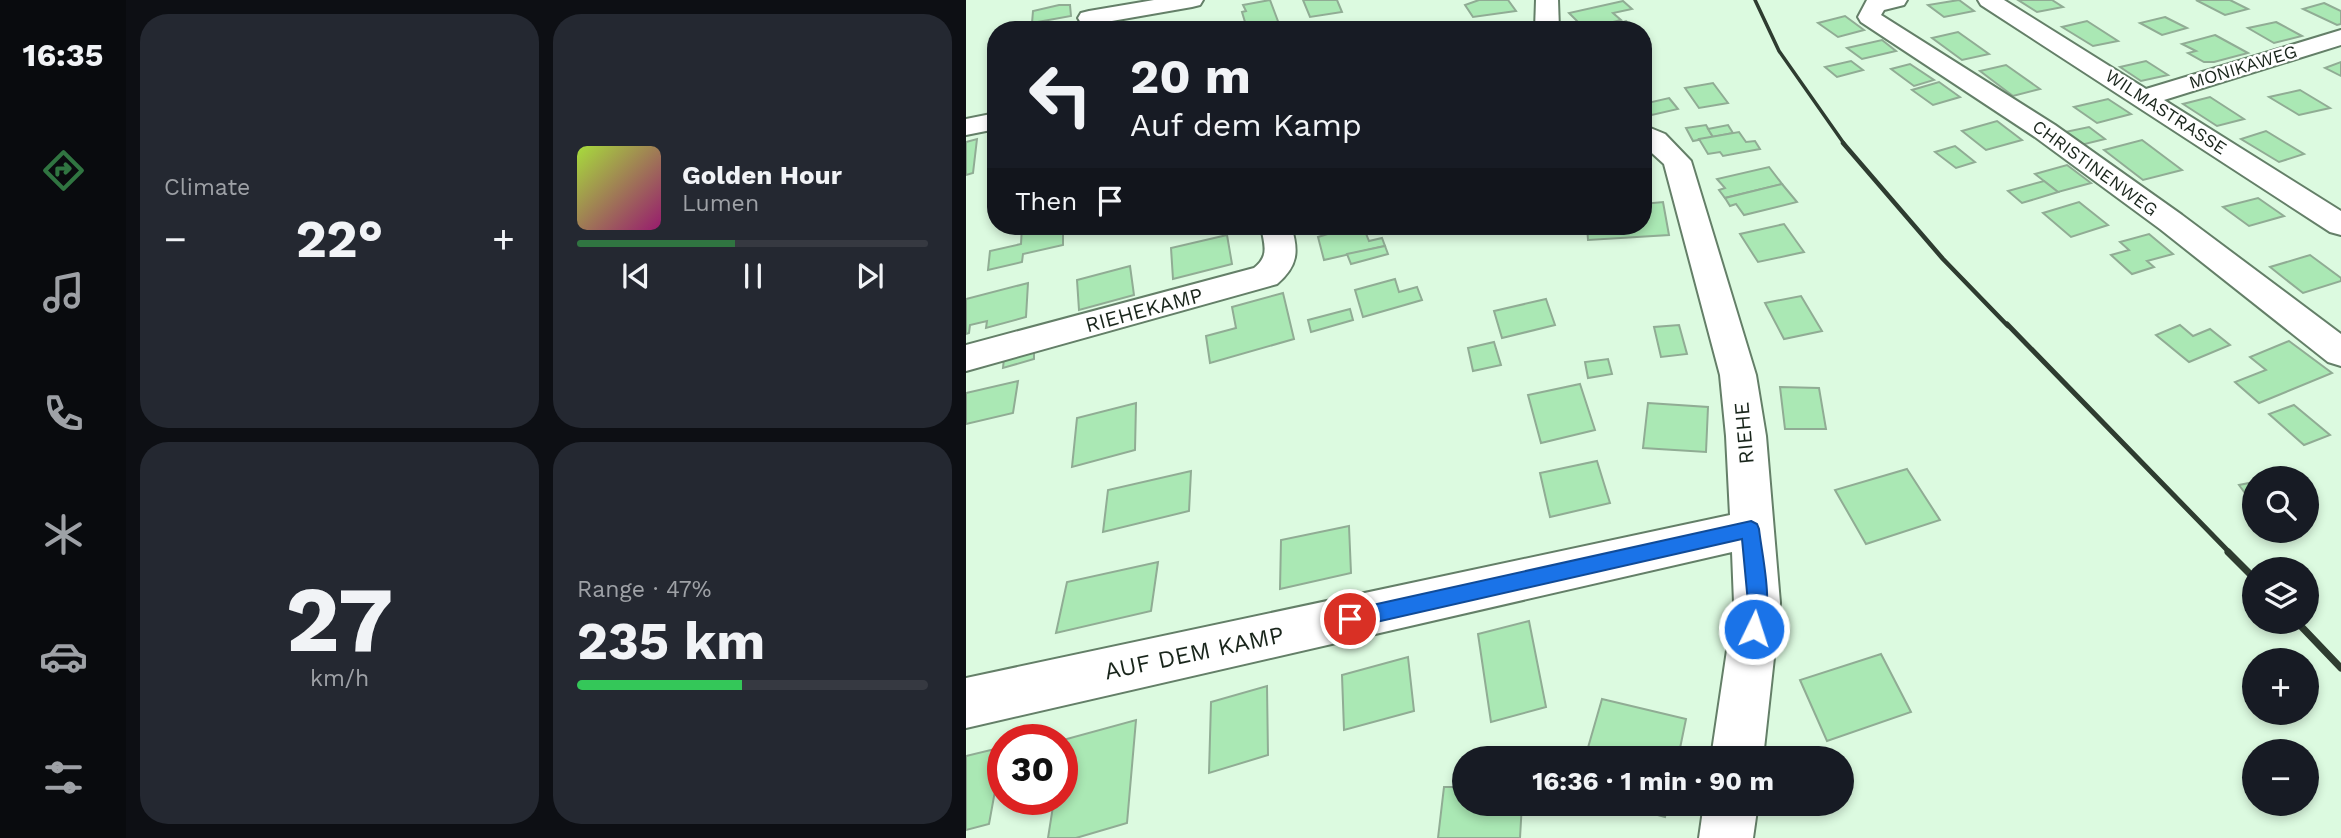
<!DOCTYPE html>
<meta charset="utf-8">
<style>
:root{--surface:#171b24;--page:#242831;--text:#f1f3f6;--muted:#9ea1a6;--line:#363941;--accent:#307541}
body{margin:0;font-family:"Work Sans",sans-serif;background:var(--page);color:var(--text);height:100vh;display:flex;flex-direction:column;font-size:26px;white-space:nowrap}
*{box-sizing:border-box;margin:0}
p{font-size:23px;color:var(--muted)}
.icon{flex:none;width:38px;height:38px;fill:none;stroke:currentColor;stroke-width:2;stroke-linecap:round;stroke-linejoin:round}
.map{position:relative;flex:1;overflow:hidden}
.panel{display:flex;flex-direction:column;gap:14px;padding:14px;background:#0d0f14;width:840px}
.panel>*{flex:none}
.hud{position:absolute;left:21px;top:21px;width:665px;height:214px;border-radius:28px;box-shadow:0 4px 10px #0003;background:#171b24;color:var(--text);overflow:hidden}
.tools{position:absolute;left:1276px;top:466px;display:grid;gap:14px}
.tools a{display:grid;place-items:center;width:77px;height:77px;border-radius:50%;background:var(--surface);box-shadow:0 4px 10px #0003;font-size:35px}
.speed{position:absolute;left:21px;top:724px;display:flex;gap:14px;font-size:35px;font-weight:700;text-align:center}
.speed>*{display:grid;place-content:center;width:91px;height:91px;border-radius:50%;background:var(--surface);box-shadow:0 4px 10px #0003;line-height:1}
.speed .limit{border:10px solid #d22;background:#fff;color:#111}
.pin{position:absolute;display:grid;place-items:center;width:60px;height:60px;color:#fff;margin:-30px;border:4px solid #fff;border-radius:50%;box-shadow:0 2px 7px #0007}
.me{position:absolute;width:77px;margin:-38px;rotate:4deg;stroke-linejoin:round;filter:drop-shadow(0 0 5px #0008)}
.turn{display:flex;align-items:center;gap:24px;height:147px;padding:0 28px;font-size:32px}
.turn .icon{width:91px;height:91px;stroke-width:2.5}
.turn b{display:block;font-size:49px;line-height:60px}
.then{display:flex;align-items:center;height:66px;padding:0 28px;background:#0003;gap:14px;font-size:26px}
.big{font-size:52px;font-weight:700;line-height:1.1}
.panel .widget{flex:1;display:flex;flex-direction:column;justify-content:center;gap:10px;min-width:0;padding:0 24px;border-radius:28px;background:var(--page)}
.panel .dial{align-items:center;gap:0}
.dial b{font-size:91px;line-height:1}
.song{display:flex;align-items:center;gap:21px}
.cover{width:84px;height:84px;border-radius:10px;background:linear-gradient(135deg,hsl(80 70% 55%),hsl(320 70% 35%))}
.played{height:7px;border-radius:4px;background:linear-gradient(90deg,var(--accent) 45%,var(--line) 45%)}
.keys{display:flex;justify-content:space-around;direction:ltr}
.heat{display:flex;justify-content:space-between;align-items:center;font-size:38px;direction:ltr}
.charge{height:10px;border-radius:5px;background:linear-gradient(90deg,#34c759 47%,var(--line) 0)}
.panel .tiles{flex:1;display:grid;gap:14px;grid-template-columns:repeat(2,1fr)}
.trip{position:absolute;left:486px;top:746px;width:402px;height:70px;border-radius:35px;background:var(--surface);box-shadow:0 4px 10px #0003;font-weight:700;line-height:70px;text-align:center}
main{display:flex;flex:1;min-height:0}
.dock{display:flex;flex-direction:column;width:126px;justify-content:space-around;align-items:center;background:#090b0e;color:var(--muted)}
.dock .icon{width:49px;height:49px}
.dock .on{color:var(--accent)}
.dock b{font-size:32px;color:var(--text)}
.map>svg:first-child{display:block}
.building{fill:#aae8b4;stroke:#90ac94;stroke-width:2}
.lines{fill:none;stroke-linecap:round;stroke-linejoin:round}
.minor-casing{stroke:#647f68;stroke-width:4}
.minor{fill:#fff;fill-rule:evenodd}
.rail-far3{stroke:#2e3c30;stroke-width:3.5}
.rail-far2{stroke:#2e3c30;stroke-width:4.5}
.rail-far1{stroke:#2e3c30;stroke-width:5}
.rail{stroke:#2e3c30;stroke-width:7}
.route{fill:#1a73e8;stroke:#114b97;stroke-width:2}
.labels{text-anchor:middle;stroke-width:5;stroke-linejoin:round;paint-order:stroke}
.far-street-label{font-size:18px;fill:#19251b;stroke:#fff}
.street-label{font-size:21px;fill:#19251b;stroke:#fff}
.near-street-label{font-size:24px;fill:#19251b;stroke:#fff}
</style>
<main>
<nav class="dock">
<b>16:35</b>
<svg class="icon on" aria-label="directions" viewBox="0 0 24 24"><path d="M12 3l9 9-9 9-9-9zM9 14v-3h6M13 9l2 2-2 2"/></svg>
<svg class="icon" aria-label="music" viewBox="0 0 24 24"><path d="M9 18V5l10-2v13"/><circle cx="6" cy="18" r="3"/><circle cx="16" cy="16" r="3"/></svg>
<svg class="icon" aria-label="phone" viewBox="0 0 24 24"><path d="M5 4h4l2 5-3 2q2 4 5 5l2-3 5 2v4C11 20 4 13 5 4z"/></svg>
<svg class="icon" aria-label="climate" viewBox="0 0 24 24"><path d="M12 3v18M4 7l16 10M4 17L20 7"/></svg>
<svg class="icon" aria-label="car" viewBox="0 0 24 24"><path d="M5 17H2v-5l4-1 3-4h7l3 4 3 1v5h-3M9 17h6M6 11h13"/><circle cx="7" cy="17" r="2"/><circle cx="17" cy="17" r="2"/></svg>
<svg class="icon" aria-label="filters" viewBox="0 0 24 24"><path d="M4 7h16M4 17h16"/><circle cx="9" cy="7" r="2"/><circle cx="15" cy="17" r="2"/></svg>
</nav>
<section class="panel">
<div class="tiles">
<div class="widget"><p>Climate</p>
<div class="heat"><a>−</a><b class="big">22°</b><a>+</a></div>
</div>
<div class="widget">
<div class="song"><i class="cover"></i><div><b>Golden Hour</b><p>Lumen</p></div></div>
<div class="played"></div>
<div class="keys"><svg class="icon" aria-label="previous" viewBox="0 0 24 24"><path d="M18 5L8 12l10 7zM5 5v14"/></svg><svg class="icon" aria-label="pause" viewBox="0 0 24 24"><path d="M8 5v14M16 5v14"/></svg><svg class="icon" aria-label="next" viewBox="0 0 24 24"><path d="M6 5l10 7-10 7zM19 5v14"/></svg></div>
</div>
<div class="widget dial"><b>27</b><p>km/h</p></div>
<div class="widget"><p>Range · 47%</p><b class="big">235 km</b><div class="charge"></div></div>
</div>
</section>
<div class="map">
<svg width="1375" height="838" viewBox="0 0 1375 838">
<rect width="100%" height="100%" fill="#dcfae0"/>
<g class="building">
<path d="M304,0L313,24L285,29L283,22H279L276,12L280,11L277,5Z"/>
<path d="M337,0H371L376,12L344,17Z"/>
<path d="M513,0H542L550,11L507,17L499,5Z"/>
<path d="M993,0L1008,11L978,17L962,5Z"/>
<path d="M1052,0H1086L1097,7L1071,12Z"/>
<path d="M1230,0H1264L1282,9L1259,15Z"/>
<path d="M657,1L666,9L647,13L655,20L619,29L603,13Z"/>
<path d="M1358,3L1375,11V24L1371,25L1337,9Z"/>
<path d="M93,5H104L105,16L66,23L67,11Z"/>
<path d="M879,16L898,30L872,37L852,23Z"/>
<path d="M1199,17L1221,28L1196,35L1174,23Z"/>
<path d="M660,21L670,30H630Z"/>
<path d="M1121,21L1152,41L1127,46L1096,27Z"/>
<path d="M1310,22L1336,36L1308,43L1282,28Z"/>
<path d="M992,32L1023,54L996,60L966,38Z"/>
<path d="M1249,35L1282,53L1248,62H1238L1222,53L1230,51L1216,44Z"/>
<path d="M916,40L930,51L896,59L881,48Z"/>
<path d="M885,61L897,70L871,77L859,67Z"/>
<path d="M1180,61L1202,75L1175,81L1154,67Z"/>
<path d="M1375,62V76L1359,68Z"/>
<path d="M944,64L968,80L948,86L925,69Z"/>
<path d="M1040,65L1074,89L1047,96L1014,71Z"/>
<path d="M973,82L994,97L967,105L946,90Z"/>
<path d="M747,83L762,103L733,108L719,88Z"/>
<path d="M1334,90L1364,108L1333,115L1303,97Z"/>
<path d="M1244,97L1278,119L1251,126L1217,104Z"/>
<path d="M703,98L712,109L686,115L677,104Z"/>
<path d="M1142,99L1165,114L1131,123L1108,107Z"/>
<path d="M1031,121L1056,140L1020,150L996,131Z"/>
<path d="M740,125L747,137L727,141L720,128Z"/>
<path d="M762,125L767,133L747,137L742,129Z"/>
<path d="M1123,127L1139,139L1115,145L1099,132Z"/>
<path d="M1300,131L1338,154L1313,162L1275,139Z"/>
<path d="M773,132L780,142L789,141L794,149L757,156L754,152L742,154L733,139Z"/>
<path d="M11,139L7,173L0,175V142Z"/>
<path d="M1176,140L1216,170L1177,180L1138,150Z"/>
<path d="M989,146L1009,162L990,168L969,152Z"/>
<path d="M1101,165L1125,183L1092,192L1069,174Z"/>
<path d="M803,167L816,184L759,198L753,190L759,188L751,179Z"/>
<path d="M1078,181L1092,192L1056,203L1042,191Z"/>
<path d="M816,184L831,202L778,215L770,204L764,206L759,198Z"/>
<path d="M1292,198L1318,216L1283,226L1257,207Z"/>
<path d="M697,202L703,235L622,240L621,226H677V204Z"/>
<path d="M1113,202L1142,225L1105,237L1077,213Z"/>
<path d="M818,224L838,252L792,262L774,234Z"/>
<path d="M56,226H97V245L57,254L56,262L22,270L24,251L55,244Z"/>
<path d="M397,226L403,241L416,238L419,246L358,260L352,237L384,227Z"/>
<path d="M1183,234L1207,254L1181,261L1188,267L1166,274L1145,255L1163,250L1154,242Z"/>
<path d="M261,235L266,264L207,279L205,248Z"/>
<path d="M419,246L422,254L385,264L381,254Z"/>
<path d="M1344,255L1375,278V281L1337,293L1304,267Z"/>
<path d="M164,266L168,295L113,310L111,280Z"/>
<path d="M429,279L433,292L451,287L456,300L397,317L389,290Z"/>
<path d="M62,283L60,317L20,328L21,321L4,325L3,333L0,334V299Z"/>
<path d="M317,293L328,339L244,363L240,336L270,328L266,307Z"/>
<path d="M835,296L856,331L818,339L799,303Z"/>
<path d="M580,299L589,325L536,338L528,311Z"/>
<path d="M384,309L387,320L345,332L342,320Z"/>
<path d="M713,325L721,354L695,357L688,327Z"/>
<path d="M1214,325L1227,336L1244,329L1264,345L1223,362L1190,335Z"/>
<path d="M1323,341L1366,373L1293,403L1269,382L1300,370L1284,357Z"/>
<path d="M528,342L535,365L507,371L502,348Z"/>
<path d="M68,350V359L37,368L38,358Z"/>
<path d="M642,359L646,374L622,378L619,362Z"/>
<path d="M52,381L47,413L0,424V393Z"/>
<path d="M614,384L629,430L575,443L562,395Z"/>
<path d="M814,387L853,388L860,429H819Z"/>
<path d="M170,403L169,450L106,467L111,418Z"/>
<path d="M682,403L742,407L740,452L677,448Z"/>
<path d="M1328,405L1364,435L1338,445L1303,414Z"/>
<path d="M631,461L644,503L584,517L574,473Z"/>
<path d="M941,469L974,520L900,544L869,490Z"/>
<path d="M225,471L223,511L137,532L142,490Z"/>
<path d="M1288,482V504H1287L1273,485Z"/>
<path d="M383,526L385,573L314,589L315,540Z"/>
<path d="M192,562L185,611L90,633L101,582Z"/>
<path d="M563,621L580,707L525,722L512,634Z"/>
<path d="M915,654L945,712L861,741L834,680Z"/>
<path d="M442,657L448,711L378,730L376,675Z"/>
<path d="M301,686L302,755L243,773L245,702Z"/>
<path d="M636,699L720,719L712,758H619Z"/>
<path d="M170,720L161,823L110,838H82L88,800H96L97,740Z"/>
<path d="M37,747L23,824L0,830V756Z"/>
<path d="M478,787H499V803H556L554,838H472Z"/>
<path d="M647,803H702L699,817Z"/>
</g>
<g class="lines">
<g class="minor-casing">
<g id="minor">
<path d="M188,0H237L234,5L226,7L123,25L115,23L112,18L115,13L123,11Z"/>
<path d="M570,0H592L593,30H569Z"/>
<path d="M901,0H941L938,5L918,10L915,15L1089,125L1216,215L1375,334V366L1362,362L1194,229L1069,137L895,22L892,17Z"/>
<path d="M1012,0H1038L1180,89L1375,30V45L1198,100L1375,211V235L1364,232L1015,5Z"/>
<path d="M30,113V129L0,135V119Z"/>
<path d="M677,125L699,134L725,161L790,375L800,436L814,603L797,758H745L768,603L766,552L0,728V678L764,515L760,436L754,375L698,164L677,145Z"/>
<path d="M295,226H325C333,251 332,266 311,284L0,371V345L288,268C304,256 298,244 295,226Z"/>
<path d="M738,803H792L787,838H733Z"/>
</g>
</g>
<use href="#minor" class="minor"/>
<path class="rail-far3" d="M789,0L813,51L879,145"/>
<path class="rail-far2" d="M877,143L977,259L1042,326"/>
<path class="rail-far1" d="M1041,324L1264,553"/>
<g class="rail">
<path d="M1262,552L1288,578"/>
<path d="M1330,621L1375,668"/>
</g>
</g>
<path class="route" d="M785,521L791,524L793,529C797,562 808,604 795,635L788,638L781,635L778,629L782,603L776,539L384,628L377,626L374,619L377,613L384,610Z"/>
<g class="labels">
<g class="far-street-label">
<text transform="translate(1277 67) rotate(-17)" y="6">MONIKAWEG</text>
<text transform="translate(1200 112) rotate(33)" y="6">WILMASTRASSE</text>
<text transform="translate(1129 168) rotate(36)" y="6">CHRISTINENWEG</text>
</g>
<g class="street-label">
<text transform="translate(178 310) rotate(-15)" y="7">RIEHEKAMP</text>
<text transform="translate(778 433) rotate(-95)" y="7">RIEHE</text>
</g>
<g class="near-street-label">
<text transform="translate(228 653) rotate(-12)" y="8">AUF DEM KAMP</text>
</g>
</g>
</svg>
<div class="tools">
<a><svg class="icon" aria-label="search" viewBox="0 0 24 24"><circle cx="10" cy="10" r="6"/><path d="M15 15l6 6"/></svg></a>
<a><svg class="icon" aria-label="layers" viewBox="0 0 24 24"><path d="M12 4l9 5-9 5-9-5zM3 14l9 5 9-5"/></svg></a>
<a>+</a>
<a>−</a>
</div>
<div class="speed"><div class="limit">30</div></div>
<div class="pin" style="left:384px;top:619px;background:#d93025"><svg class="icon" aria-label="arrive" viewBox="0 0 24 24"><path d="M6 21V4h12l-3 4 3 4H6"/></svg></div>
<svg class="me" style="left:788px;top:629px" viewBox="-20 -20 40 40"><circle r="17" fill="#1a73e8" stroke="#fff" stroke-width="3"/><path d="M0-11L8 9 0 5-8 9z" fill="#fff"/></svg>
<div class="trip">16:36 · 1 min · 90 m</div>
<div class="hud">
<div class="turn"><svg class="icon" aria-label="left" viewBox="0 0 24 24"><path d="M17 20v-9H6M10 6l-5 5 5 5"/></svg><div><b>20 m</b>Auf dem Kamp</div></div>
<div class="then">Then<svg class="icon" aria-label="arrive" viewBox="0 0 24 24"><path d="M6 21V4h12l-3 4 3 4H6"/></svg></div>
</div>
</div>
</main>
